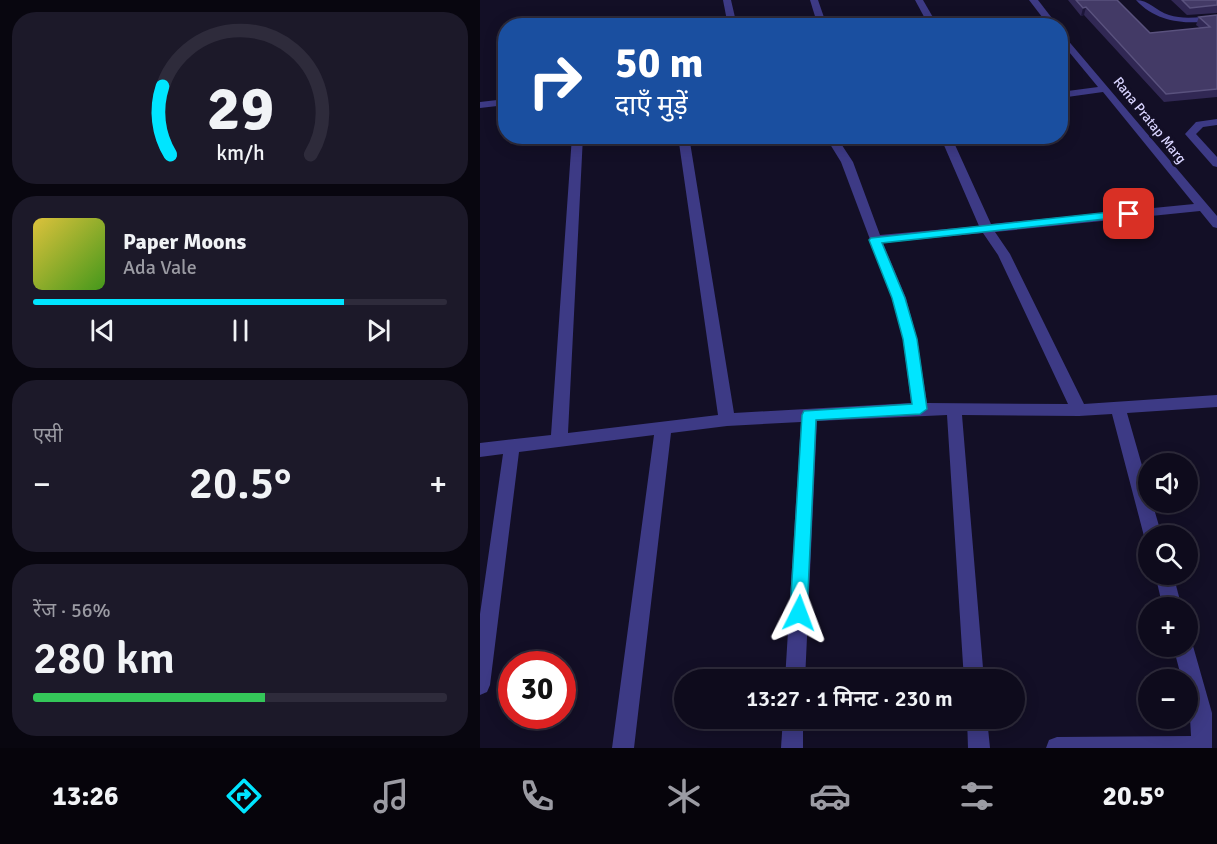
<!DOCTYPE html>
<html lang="hi">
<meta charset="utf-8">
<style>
:root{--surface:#0e0b1c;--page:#1c1929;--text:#f1f3f6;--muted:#9b9ba3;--line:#2e2b3b;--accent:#00e5ff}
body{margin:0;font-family:Signika,"Noto Sans Devanagari",sans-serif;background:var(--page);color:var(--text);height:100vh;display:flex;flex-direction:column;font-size:22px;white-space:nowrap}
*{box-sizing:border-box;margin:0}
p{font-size:20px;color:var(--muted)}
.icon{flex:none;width:33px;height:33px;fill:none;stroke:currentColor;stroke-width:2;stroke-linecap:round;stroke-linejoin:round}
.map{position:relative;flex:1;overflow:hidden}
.panel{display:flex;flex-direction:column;gap:12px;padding:12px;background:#08060f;width:480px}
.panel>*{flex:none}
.guide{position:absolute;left:18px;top:18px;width:570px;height:126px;border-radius:24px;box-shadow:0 3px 15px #0003,0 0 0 2px var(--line);background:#1a4fa0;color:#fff;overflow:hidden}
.fabs{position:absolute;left:658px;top:453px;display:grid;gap:12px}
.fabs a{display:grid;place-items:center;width:60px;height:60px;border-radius:50%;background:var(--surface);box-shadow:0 3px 15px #0003,0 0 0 2px var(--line);font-size:30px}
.speed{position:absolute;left:18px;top:651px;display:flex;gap:12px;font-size:30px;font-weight:700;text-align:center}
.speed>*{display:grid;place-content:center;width:78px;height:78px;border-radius:50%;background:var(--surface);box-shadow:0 3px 15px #0003,0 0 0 2px var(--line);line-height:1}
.speed .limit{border:9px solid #d22;background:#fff;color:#111}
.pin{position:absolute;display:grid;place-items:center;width:51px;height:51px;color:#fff;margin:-26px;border-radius:12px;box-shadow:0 3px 9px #0006}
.me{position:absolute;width:66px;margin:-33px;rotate:3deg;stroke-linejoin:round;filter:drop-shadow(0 0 4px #0008)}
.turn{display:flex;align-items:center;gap:21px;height:126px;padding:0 18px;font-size:27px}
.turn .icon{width:78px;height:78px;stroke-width:2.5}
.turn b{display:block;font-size:42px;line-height:51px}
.big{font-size:45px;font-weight:600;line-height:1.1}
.panel .card{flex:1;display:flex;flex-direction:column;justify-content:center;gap:9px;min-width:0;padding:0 21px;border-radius:24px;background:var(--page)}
.panel .dial{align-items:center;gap:0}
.dial svg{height:156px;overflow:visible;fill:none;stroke:var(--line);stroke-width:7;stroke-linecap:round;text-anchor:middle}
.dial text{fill:var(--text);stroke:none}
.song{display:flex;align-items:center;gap:18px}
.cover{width:72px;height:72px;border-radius:9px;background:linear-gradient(135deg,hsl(50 70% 55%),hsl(100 70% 35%))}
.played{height:6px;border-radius:3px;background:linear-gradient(90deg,var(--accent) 75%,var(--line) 75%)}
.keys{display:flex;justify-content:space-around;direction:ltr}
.heat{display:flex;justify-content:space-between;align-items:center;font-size:33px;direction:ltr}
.charge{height:9px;border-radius:4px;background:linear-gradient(90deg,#34c759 56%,var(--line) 0)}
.trip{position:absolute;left:194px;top:669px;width:351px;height:60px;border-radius:30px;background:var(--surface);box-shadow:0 3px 15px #0003,0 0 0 2px var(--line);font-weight:600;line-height:60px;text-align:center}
.menu{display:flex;height:96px;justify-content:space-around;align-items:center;background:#06040b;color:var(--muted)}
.menu .icon{width:42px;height:42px}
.menu .on{color:var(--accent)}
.menu b{font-size:27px;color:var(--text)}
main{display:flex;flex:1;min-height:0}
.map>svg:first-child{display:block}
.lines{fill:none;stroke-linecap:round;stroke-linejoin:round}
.minor{fill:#3d3a85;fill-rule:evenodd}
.wall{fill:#312854}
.shaded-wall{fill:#1d163a}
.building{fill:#433a66;stroke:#5a527e;stroke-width:1.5}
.route{fill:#00e5ff;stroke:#0095a6;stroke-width:1.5}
.labels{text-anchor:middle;stroke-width:6;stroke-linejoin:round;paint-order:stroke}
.far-street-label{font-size:14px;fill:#d9d4ff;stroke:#130f26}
</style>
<main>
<section class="panel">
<div class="card dial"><svg viewBox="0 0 100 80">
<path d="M14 69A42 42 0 1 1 86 69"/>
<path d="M14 69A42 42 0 0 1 10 34" stroke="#00e5ff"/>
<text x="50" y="56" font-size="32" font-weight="700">29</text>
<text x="50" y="72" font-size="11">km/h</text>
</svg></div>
<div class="card">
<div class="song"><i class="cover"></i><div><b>Paper Moons</b><p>Ada Vale</p></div></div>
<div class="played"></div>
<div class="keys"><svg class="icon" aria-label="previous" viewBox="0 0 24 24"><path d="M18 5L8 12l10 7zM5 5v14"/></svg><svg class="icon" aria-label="pause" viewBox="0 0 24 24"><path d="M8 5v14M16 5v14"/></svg><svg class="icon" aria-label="next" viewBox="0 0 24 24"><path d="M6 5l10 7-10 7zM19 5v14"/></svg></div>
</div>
<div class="card"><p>एसी</p>
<div class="heat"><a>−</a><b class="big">20.5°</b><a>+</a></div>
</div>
<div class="card"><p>रेंज · 56%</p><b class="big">280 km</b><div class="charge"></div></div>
</section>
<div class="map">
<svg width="737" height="748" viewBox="0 0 737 748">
<rect width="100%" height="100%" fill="#130f26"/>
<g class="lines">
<g class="minor">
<path d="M243,0H251L257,26H248Z"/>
<path d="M330,0H338L347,26H338Z"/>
<path d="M435,0H443L458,26H449Z"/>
<path d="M549,0H558L578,26H569Z"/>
<path d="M656,0C669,0 676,11 689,15C704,20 722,17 737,15V21C707,24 678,24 656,0Z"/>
<path d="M580,31L737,216V228L733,227L720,211L515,232L530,254L604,404L737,395V407L647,413L669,490V502H672L682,536H669V542L664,536L632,414L599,416L482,415L504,680H484L467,415L337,421L325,680H305L321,422L247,426L191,433L154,748H132L174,435L39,452L10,685L7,692L0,695V614L23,454L0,457V443L71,435L92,136H103L88,433L238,415L198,136H209L254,413L431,403L423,339L412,298L361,162L345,136H356L373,162L400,235L499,226L460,136H471L511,224L714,204L623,92L580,98V92L618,87L580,41ZM503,233L518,255L588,404L447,403L437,339L426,298L403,243Z"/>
<path d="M26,99V105L0,108V102Z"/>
<path d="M737,119V125L723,127L716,134L737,157V167L733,166L705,134L716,122Z"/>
<path d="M675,574H693L702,608H683Z"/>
<path d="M708,639L713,646L732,713V748H566L569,740L577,737L711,736L708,680H702L693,646H708Z"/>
<path d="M303,718H323V748H301Z"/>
<path d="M487,718H507L510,748H488Z"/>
</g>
</g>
<g class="wall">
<path d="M588,0H637L670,33L720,28L716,25L719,17L737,15V97L684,102L604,15L601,16Z"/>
<path d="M691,0H737V14V13L707,15Z"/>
</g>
<path class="shaded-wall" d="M606,7L604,15L601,16L603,8Z"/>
<g class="building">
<path d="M596,0H637L670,33L730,27L719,17L737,15V89L686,94L606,7L603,8Z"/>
<path d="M702,0H737V5L710,8Z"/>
</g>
<path class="route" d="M649,210L653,211V216L402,243L425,298L437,339L447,409L440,414L336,420L327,613L325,619L319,621L312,619L310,613L322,415L324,411L432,404L423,339L412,298L389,240L391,238Z"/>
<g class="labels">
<g class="far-street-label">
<text transform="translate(670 120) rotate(51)" y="5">Rana Pratap Marg</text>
</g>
</g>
</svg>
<div class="fabs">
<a><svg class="icon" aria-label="sound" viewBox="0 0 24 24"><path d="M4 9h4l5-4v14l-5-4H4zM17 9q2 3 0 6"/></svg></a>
<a><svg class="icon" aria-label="search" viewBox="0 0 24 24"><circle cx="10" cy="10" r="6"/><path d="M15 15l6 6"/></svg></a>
<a>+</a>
<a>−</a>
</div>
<div class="speed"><div class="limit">30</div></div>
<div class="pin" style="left:649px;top:214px;background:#d93025"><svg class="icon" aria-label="arrive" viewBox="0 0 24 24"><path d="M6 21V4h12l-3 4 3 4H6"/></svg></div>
<svg class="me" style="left:319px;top:613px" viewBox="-20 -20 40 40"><path d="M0-17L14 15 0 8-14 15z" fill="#00e5ff" stroke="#fff" stroke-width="4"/></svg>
<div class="trip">13:27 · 1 मिनट · 230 m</div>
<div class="guide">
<div class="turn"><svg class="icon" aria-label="right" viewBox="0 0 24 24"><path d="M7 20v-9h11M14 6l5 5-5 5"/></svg><div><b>50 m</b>दाएँ मुड़ें</div></div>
</div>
</div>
</main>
<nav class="menu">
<b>13:26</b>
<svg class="icon on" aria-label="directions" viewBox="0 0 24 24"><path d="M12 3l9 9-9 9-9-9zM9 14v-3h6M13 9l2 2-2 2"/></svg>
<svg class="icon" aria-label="music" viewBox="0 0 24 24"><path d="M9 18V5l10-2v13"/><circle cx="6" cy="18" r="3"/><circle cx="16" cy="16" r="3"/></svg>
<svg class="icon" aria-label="phone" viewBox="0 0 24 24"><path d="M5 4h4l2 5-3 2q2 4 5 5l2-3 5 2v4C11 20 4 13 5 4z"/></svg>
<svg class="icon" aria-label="climate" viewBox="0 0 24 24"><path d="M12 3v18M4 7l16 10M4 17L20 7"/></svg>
<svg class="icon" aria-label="car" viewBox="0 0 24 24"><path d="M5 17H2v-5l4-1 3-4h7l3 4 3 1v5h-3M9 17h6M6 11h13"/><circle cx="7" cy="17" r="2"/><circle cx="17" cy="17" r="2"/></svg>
<svg class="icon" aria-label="filters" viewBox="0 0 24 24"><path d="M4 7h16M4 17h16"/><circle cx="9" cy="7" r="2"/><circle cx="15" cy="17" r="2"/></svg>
<b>20.5°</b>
</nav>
